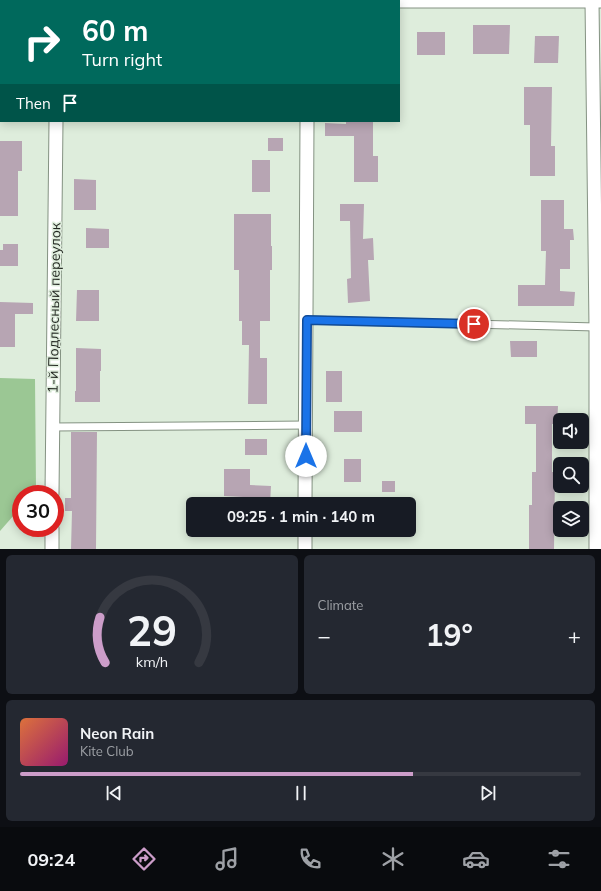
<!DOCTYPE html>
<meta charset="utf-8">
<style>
:root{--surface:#171b24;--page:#242831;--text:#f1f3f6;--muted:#9ea1a6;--line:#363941;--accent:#cc9dc9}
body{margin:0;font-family:Mulish,sans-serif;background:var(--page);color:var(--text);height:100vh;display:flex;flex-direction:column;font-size:15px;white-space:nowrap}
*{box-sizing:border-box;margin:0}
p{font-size:13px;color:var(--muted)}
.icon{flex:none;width:22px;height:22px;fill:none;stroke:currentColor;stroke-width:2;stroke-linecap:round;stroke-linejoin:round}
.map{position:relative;height:549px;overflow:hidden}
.details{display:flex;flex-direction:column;gap:6px;padding:6px;background:#0d0f14;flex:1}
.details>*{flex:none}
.guide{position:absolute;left:0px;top:0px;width:400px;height:122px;box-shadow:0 2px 10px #0003;background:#00695c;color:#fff;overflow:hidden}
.controls{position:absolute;left:553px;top:413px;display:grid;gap:8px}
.controls a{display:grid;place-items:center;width:36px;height:36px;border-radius:6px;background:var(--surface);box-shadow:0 2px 10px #0003;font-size:20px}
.speed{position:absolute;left:12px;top:485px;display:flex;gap:8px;font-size:20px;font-weight:700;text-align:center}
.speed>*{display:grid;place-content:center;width:52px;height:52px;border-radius:50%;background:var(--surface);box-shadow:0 2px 10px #0003;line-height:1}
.speed .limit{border:6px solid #d22;background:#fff;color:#111}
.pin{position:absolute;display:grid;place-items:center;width:34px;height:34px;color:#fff;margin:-17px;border:2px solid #fff;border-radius:50%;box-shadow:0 1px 4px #0007}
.me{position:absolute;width:44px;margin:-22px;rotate:0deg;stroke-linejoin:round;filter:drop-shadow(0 0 3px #0008)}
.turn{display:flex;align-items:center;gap:14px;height:84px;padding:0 16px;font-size:18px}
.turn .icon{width:52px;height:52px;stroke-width:2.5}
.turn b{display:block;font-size:28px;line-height:34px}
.then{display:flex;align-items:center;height:38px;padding:0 16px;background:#0003;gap:8px;font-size:15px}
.big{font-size:30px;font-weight:700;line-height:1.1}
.details .widget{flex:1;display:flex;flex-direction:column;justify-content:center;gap:6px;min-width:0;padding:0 14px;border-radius:6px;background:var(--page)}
.details .dial{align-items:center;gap:0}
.dial svg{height:104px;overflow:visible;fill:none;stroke:var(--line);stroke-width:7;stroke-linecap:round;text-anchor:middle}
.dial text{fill:var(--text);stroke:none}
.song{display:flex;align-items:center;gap:12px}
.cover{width:48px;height:48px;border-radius:6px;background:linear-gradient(135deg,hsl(20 70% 55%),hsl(320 70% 35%))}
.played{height:4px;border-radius:2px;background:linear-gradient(90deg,var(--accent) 70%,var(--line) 70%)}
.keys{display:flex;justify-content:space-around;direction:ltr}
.heat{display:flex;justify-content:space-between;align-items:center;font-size:22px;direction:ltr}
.details .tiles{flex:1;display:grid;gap:6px;grid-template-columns:1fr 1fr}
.widget:last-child{grid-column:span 2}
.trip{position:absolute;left:186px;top:497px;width:230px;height:40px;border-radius:6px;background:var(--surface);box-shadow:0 2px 10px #0003;font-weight:700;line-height:40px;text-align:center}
.tabs{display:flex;height:64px;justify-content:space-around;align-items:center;background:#090b0e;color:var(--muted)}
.tabs .icon{width:28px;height:28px}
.tabs .current{color:var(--accent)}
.tabs b{font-size:18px;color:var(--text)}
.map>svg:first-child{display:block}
.green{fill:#9bc794}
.building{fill:#b7a5b3}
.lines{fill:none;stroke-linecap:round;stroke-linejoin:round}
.service-casing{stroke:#849282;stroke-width:9}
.minor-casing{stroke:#849282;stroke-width:15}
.service{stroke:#fff;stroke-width:7}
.minor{stroke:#fff;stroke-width:13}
.route-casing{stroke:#114b97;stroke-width:10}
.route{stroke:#1a73e8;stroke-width:7}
.labels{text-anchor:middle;stroke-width:3;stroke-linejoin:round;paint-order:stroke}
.street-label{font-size:14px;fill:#1f241e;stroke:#deeddc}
</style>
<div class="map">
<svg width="601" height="549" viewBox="0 0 601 549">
<rect width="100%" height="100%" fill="#deeddc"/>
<path class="green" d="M0,378L35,379L36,490L32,494H21V507L0,531Z"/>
<g class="building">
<path d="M473,25H510L509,54H473Z"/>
<rect x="417" y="32" width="28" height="23"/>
<path d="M535,36H559L558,63H534Z"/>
<path d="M524,87H552L551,146H555V176H530V125H524Z"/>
<path d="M346,121H373V156H378V182H354V136H325V123L346,124Z"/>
<rect x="268" y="138" width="15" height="13"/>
<path d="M0,141H22V171H18V216H0Z"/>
<rect x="252" y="160" width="18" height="32"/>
<path d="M74,179L96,180V210H74Z"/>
<path d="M541,200H564V229H573L574,240H570V269H560V291L575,292L574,306H518V285H545L546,251H541Z"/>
<path d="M340,204H364L363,239L373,238L374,260H368L370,301L348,303L347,279L351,278L350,221H340Z"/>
<path d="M234,214H271V246H272V270H270V321H260V358H267V404H248L249,345H242V321H239V270H234Z"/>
<path d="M86,228L109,229V248H86Z"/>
<path d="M3,244H18V266H0V250H3Z"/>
<path d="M77,290H99V321H76Z"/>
<path d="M0,302L33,303V314H15V347H0Z"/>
<path d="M510,341H537V357H511Z"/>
<path d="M76,348L101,349V371H100V402H75V391H76Z"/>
<rect x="326" y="371" width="16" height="31"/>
<path d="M525,406H558L557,424H552V472H555L554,549H529V505H532V472H536V424H525Z"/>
<rect x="334" y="411" width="28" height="21"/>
<path d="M71,432H97L96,549H71L72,511H65V498H71Z"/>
<rect x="245" y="439" width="22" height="16"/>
<rect x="344" y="459" width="17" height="23"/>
<path d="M224,469H250V485L271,486L270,504H243V497L224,496Z"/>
<rect x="382" y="481" width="13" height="11"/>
</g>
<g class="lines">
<g class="service-casing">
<g id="service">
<path d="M307,320L596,327"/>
<path d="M53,427L306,425"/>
</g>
</g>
<g class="minor-casing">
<g id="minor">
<path d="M245,1H601"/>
<path d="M592,1L596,327V549"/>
<path d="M0,3H1"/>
<path d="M52,494L56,121"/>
<path d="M305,504L307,121"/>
<path d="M52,549V528"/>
<path d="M305,549V530"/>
</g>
</g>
<use href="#service" class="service"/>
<use href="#minor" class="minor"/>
</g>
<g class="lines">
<g class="route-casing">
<path id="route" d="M306,456L307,320L474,324"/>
</g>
<use href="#route" class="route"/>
</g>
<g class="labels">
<g class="street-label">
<text transform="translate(54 308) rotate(-89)" y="5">1-й Подлесный переулок</text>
</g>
</g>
</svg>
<div class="controls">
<a><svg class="icon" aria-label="sound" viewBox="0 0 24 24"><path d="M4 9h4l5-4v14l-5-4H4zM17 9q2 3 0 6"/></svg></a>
<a><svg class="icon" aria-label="search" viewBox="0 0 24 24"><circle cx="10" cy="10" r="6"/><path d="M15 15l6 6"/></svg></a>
<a><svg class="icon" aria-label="layers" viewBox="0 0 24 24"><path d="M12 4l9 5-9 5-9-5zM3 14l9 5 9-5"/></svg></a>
</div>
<div class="speed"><div class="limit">30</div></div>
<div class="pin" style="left:474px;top:324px;background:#d93025"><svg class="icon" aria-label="arrive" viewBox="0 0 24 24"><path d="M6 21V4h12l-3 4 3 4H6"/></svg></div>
<svg class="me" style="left:306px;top:456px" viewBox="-20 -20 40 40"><circle r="19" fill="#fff"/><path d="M0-13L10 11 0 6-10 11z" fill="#1a73e8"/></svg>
<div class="trip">09:25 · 1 min · 140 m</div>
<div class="guide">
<div class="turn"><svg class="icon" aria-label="right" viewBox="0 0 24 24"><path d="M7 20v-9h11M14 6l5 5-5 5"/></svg><div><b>60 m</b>Turn right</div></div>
<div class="then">Then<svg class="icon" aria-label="arrive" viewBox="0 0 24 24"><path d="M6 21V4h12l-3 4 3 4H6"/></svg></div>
</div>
</div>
<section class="details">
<div class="tiles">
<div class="widget dial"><svg viewBox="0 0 100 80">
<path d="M14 69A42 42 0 1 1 86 69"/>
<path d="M14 69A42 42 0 0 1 10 34" stroke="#cc9dc9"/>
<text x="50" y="56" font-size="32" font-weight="700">29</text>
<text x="50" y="72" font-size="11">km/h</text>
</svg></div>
<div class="widget"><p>Climate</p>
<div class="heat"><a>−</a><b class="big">19°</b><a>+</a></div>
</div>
<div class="widget">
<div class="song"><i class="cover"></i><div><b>Neon Rain</b><p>Kite Club</p></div></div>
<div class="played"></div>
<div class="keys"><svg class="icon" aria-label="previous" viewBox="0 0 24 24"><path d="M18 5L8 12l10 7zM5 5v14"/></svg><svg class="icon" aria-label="pause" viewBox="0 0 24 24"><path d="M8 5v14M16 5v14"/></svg><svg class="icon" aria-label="next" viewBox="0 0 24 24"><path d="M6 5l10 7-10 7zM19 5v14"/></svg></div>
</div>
</div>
</section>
<nav class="tabs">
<b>09:24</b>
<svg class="icon current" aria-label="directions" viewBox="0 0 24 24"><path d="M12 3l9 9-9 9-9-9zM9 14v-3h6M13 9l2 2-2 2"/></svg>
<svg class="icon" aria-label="music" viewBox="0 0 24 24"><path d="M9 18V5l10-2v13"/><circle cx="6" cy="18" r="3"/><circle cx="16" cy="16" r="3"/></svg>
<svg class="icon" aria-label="phone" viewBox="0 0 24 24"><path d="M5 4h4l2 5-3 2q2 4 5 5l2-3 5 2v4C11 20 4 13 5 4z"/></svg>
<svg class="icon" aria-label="climate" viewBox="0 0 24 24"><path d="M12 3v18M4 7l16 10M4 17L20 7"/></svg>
<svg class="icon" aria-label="car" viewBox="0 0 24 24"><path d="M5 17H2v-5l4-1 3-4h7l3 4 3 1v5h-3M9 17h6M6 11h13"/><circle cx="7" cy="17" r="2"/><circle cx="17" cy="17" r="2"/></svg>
<svg class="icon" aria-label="filters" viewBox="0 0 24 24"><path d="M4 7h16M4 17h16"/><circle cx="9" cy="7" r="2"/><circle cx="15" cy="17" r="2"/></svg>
</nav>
